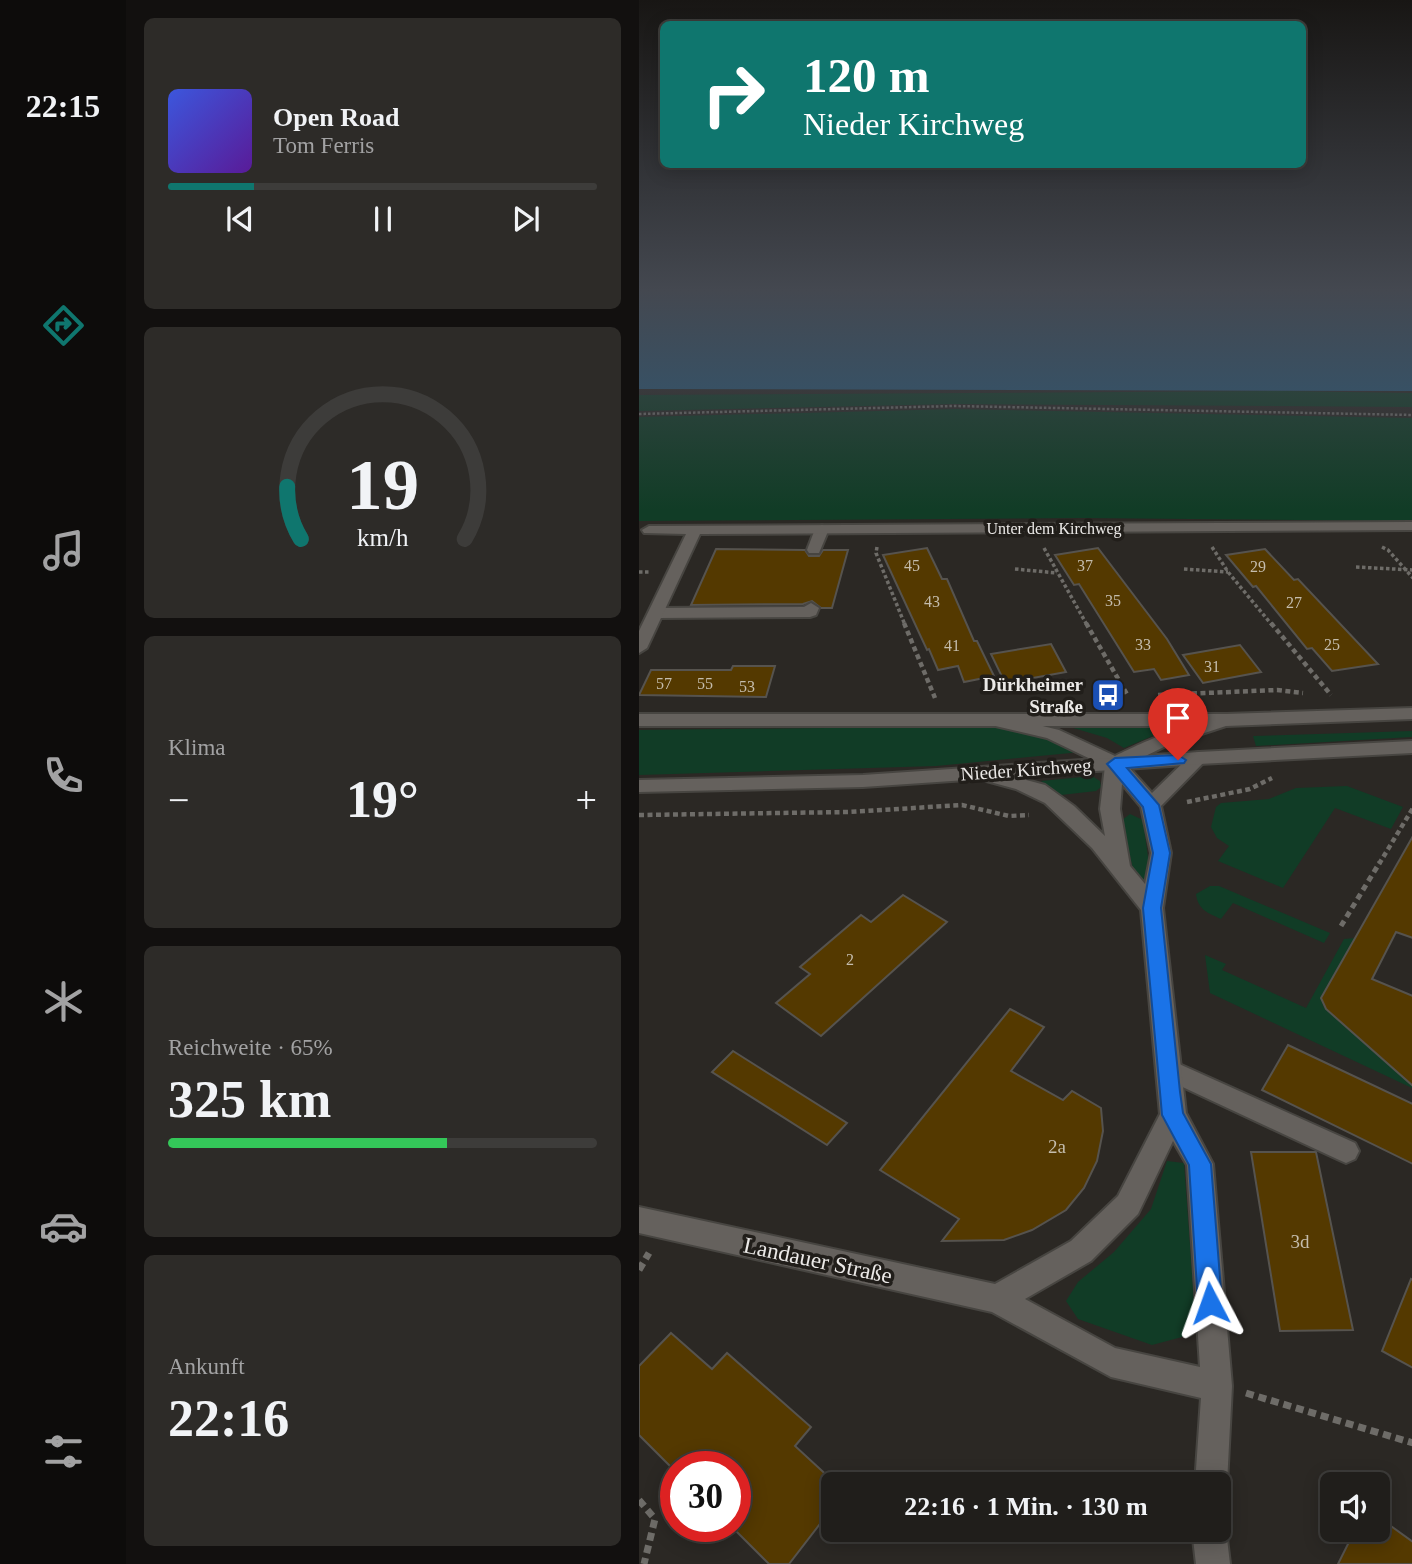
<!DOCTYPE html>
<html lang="de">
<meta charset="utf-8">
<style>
:root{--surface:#201e1b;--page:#2d2b28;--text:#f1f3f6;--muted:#a2a2a3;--line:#3d3c3a;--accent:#0f766e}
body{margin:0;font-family:"Times New Roman",serif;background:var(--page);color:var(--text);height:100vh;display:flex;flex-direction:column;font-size:26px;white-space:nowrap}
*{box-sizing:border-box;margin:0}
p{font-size:23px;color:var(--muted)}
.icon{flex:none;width:38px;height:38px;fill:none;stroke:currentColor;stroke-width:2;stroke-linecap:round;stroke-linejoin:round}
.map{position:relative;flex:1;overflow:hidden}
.drawer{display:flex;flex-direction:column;gap:18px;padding:18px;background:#12100f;width:513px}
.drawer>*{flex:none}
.guide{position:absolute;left:21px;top:21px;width:646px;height:147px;border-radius:10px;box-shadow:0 4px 18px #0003,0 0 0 2px var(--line);background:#0f766e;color:#fff;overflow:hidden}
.fabs{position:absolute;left:681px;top:1472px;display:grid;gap:14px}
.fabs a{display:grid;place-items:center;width:70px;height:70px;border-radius:10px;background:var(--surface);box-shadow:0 4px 18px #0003,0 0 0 2px var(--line);font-size:35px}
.speed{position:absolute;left:21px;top:1451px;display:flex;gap:14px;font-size:35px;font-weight:700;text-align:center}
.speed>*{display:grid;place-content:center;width:91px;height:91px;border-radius:50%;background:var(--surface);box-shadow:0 4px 18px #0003,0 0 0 2px var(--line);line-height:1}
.speed .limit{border:10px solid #d22;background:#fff;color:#111}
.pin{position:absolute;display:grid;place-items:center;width:60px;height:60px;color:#fff;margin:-72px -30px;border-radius:50% 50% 50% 0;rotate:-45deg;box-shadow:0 0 7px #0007}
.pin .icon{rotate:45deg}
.me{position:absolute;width:77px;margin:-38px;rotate:356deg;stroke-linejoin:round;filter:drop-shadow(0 0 5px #0008)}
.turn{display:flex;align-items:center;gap:24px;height:147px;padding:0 28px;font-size:32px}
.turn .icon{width:91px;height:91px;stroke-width:2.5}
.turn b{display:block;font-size:49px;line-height:60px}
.big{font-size:52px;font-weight:700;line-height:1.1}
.drawer .widget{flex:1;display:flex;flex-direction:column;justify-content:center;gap:10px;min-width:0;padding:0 24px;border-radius:10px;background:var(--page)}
.drawer .dial{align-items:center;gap:0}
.dial svg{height:182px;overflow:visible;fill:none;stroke:var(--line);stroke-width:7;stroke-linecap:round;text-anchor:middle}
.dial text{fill:var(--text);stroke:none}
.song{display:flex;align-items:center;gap:21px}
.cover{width:84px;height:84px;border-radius:10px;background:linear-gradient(135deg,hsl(230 70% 55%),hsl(270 70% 35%))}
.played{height:7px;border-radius:4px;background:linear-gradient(90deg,var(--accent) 20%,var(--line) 20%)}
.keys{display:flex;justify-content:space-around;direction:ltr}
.heat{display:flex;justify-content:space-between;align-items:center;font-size:38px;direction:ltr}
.charge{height:10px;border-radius:5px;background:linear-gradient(90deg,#34c759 65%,var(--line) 0)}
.trip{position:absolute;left:182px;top:1472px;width:410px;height:70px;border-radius:10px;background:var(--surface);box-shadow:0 4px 18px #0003,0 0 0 2px var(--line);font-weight:700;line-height:70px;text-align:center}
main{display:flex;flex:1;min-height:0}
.tab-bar{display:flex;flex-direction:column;width:126px;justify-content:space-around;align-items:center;background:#0d0c0b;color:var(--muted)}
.tab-bar .icon{width:49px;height:49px}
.tab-bar .current{color:var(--accent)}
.tab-bar b{font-size:32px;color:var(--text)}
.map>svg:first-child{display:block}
.green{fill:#113c26}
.water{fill:#295b7c}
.building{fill:#543900;stroke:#56534e;stroke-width:2}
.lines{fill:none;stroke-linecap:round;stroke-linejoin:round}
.service-casing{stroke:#474541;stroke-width:4}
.minor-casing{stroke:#474541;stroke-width:4}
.secondary-casing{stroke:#474541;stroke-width:4}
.path-far4{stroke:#6e6c68;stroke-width:2.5;stroke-dasharray:2.5 2;stroke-linecap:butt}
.path-far3{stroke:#6e6c68;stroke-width:3.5;stroke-dasharray:3.5 2.5;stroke-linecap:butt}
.path-far2{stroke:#6e6c68;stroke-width:4.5;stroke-dasharray:5 3.5;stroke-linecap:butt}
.path-far1{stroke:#6e6c68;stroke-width:5;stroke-dasharray:6 4.5;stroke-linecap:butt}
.path{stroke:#6e6c68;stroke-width:7;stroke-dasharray:8 5;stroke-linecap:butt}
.service{fill:#65615d;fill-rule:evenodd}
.minor{fill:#65615d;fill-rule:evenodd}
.secondary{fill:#65615d;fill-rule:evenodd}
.route{fill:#1a73e8;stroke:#114b97;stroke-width:2}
.labels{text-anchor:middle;stroke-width:7;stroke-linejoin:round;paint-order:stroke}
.far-street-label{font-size:16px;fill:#ebe9e7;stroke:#211e1a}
.number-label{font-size:16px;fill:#c5bdad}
.poi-label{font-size:19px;font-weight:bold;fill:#ebe9e7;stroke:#211e1a;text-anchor:end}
.street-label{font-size:19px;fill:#ebe9e7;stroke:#211e1a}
.near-number-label{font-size:19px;fill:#c5bdad}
.near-street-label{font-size:23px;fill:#ebe9e7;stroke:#211e1a}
</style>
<main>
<nav class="tab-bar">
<b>22:15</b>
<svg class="icon current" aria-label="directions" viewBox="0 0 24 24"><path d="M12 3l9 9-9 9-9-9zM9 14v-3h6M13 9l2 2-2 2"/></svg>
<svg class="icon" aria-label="music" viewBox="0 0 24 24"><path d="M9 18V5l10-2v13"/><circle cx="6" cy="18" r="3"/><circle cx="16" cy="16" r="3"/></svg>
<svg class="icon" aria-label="phone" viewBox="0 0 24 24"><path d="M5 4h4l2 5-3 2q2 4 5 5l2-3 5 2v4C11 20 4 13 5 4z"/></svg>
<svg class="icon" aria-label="climate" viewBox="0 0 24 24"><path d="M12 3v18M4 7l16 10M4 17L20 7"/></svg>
<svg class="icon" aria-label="car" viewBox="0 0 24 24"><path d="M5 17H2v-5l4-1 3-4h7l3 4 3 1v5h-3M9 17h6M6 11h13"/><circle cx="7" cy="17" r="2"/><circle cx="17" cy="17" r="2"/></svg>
<svg class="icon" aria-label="filters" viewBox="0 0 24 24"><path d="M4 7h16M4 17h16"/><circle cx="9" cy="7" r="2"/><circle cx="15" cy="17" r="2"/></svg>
</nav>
<section class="drawer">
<div class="widget">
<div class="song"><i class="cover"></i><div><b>Open Road</b><p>Tom Ferris</p></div></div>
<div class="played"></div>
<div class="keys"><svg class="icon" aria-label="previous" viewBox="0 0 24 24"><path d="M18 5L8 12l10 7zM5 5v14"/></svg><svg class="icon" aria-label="pause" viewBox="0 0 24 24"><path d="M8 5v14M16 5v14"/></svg><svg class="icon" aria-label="next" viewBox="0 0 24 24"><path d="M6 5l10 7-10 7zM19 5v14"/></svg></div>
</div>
<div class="widget dial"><svg viewBox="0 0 100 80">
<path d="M14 69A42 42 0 1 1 86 69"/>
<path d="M14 69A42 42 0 0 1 8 46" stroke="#0f766e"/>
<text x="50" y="56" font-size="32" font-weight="700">19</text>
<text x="50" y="72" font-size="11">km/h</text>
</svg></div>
<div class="widget"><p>Klima</p>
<div class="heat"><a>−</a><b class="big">19°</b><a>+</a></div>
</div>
<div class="widget"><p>Reichweite · 65%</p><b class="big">325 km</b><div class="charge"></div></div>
<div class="widget"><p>Ankunft</p><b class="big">22:16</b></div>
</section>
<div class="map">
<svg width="774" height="1564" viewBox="0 0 774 1564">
<rect width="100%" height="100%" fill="#2b2824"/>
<g class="green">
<path d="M644,391L773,393V407L315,404L0,411V395Z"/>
<path d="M316,409L773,418V521L443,518L0,521V417Z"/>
<path d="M361,726L408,737L442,752L297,766L0,775V730Z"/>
<path d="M431,727H535L485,748L468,738Z"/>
<path d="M774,731L773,737L617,746L614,736Z"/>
<path d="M453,776L461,781L462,787L457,791L422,795L402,781Z"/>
<path d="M708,786L764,807L752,829L696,808L644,888L579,861L590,846L578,838L572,827L577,807L582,803L630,799L657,788Z"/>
<path d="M491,814L504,820L511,872L506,884L495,874L483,820Z"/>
<path d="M571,886H580L691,933L685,943L594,903L582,919C569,913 559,910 557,894Z"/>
<path d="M716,938L683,996L684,1006L691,1013L773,1051V1088L571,993L566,955L587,964L583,970L667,1008L705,939Z"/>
<path d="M528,1161L545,1163L556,1313L543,1337L513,1345L439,1319L427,1301L439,1282L475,1252L512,1209Z"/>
</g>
<path class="water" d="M0,291H773V391L0,389Z"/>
<g class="building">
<path d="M288,548L303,579H308L335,641H338L355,676L325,682L319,666L299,670L290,649L288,650L244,555Z"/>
<path d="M459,548L528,639L550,675L522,680L515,669L495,672L440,584L435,585L416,555Z"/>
<path d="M77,549L166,550L170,556H180L184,550H209L193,608H182L173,601L164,604L52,605Z"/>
<path d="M626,549L655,580L659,579L739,664L693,671L673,648L668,649L617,586L614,587L587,555Z"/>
<path d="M412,644L427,672L366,683L352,654Z"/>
<path d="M601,645L622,672L564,683L544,655Z"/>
<path d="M94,666H136L127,697L0,695L12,670H92Z"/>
<path d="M774,836V938L757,932L733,979L774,996V1086L687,1009L682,998Z"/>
<path d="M264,895L308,922L182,1036L137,1003L171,974L161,967L222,915L232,922Z"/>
<path d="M371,1009L405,1027L372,1071L424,1100L433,1091L462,1108L464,1131L458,1161L445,1188L427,1210L393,1230L365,1240L303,1241L320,1219L241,1170Z"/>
<path d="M649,1045L774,1104V1164L623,1090Z"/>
<path d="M94,1051L208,1123L188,1145L73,1072Z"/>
<path d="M612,1152H677L714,1330L641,1331Z"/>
<path d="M772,1279L774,1280V1368L743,1351Z"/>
<path d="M32,1333L73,1369L88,1353L172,1427L156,1446L194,1481V1507L150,1564H130L96,1530V1466H37V1472L0,1435V1366Z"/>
<path d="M738,1516L774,1542V1564H699L716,1530H738Z"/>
</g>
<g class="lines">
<g class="service-casing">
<g id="service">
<path d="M183,525L190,529L180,553H170L168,550L176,529Z"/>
<path d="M172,603L180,608L177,615L171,617L19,618L11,613L19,608L165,607Z"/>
<path d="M529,1059L716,1143L720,1151L716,1159L707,1163L698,1159L520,1076L517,1069L520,1062Z"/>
</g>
</g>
<g class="minor-casing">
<g id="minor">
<path d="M774,522V530L61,534L8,648L0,653V631L47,534L5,533L3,530L10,526Z"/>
<path d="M354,714L420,730L476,756C498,745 572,711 593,716L596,720L593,724L529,745L488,765L513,793L553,754L560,752L569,758L522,806L532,853L524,908L547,1113L574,1164L593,1386L588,1484L584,1496L579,1497V1484H556L562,1398L472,1377L353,1312L0,1233V1207L356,1284L432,1241L479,1196L521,1114L502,910L453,848L406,803L377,789L329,776L326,772L329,768L336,766L406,785L435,806L466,836L461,809L466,766L408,738L348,724L345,720L348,716ZM483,784L502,807L512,853L506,884L491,866L481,809ZM534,1141L548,1165L561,1367L476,1348L386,1299L452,1261L499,1214Z"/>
<path d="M579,1517L587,1530L591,1564H557L553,1530H579Z"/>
</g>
</g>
<g class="secondary-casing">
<g id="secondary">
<path d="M774,708V719L587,726H0V714H587Z"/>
<path d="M774,741V753L560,764L224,787L0,792V780L224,775L560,752Z"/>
</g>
</g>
<path class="path-far4" d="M0,414L315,406L774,415"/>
<g class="path-far3">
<path d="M238,547L237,553L266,625"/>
<path d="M573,547L589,572L633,625"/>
<path d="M743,547L749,550L774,578"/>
<path d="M405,548L448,625"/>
<path d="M717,567L774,570"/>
<path d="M376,569L418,573"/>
<path d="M545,569L589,572"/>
<path d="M0,572H12"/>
</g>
<g class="path-far2">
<path d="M265,623L296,698"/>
<path d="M447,623L489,696"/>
<path d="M632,623L692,695"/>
<path d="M519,695L638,690L664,693"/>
<path d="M548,802L611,789L633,778"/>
<path d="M0,815L210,812L323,805L370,816L390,815"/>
<path d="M740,864L774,808"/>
</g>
<path class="path-far1" d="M702,926L741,862"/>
<g class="path">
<path d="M0,1270L10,1253"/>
<path d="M607,1393L774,1443"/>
<path d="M0,1500L16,1519L5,1564"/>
</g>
<use href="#service" class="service"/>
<use href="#minor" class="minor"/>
<use href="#secondary" class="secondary"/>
</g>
<linearGradient id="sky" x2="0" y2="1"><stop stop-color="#181614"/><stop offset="0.57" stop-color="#444850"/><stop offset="1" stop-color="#444850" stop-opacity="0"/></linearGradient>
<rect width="774" height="510" fill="url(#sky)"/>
<path class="route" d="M539,755L547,760L545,763L488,768L520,805L531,853L522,908L541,1092L544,1113L572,1164L583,1303L580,1311L571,1315L563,1311L559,1303L550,1165L523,1115L521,1092L504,908L514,853L504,807L468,764L476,758Z"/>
<defs>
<g id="bus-square" transform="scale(1.75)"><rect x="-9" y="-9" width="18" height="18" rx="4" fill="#1a4fb4" stroke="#211e1a"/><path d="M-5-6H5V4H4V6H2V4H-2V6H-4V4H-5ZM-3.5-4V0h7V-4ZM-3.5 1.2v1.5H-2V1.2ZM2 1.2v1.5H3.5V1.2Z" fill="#fff"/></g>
</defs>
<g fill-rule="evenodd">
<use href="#bus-square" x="469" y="695"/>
</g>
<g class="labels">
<g class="far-street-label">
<text x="415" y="534">Unter dem Kirchweg</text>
</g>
<g class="number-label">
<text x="273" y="571">45</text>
<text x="446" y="571">37</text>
<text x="619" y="572">29</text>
<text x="474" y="606">35</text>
<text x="293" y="607">43</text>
<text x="655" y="608">27</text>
<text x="504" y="650">33</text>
<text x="693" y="650">25</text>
<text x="313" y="651">41</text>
<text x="573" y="672">31</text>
<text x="25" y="689">57</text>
<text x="66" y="689">55</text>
<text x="108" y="692">53</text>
<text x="211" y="965">2</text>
</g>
<g class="poi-label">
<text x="444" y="691">Dürkheimer<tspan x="444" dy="22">Straße</tspan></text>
</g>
<g class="street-label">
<text transform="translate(387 769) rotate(-4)" y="7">Nieder Kirchweg</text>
</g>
<g class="near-number-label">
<text x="418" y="1153">2a</text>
<text x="661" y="1248">3d</text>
</g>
<g class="near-street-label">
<text transform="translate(179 1260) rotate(12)" y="8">Landauer Straße</text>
</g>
</g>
</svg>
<div class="fabs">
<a><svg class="icon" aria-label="sound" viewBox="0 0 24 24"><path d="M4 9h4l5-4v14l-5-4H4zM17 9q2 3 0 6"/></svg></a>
</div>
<div class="speed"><div class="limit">30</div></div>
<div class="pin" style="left:539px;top:760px;background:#d93025"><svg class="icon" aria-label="arrive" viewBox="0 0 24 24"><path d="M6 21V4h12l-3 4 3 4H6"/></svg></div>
<svg class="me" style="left:571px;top:1303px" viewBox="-20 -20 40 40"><path d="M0-17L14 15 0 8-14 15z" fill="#1a73e8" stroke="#fff" stroke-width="4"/></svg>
<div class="trip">22:16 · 1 Min. · 130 m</div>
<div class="guide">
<div class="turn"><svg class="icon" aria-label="right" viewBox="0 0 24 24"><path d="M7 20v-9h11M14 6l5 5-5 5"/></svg><div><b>120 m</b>Nieder Kirchweg</div></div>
</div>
</div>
</main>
